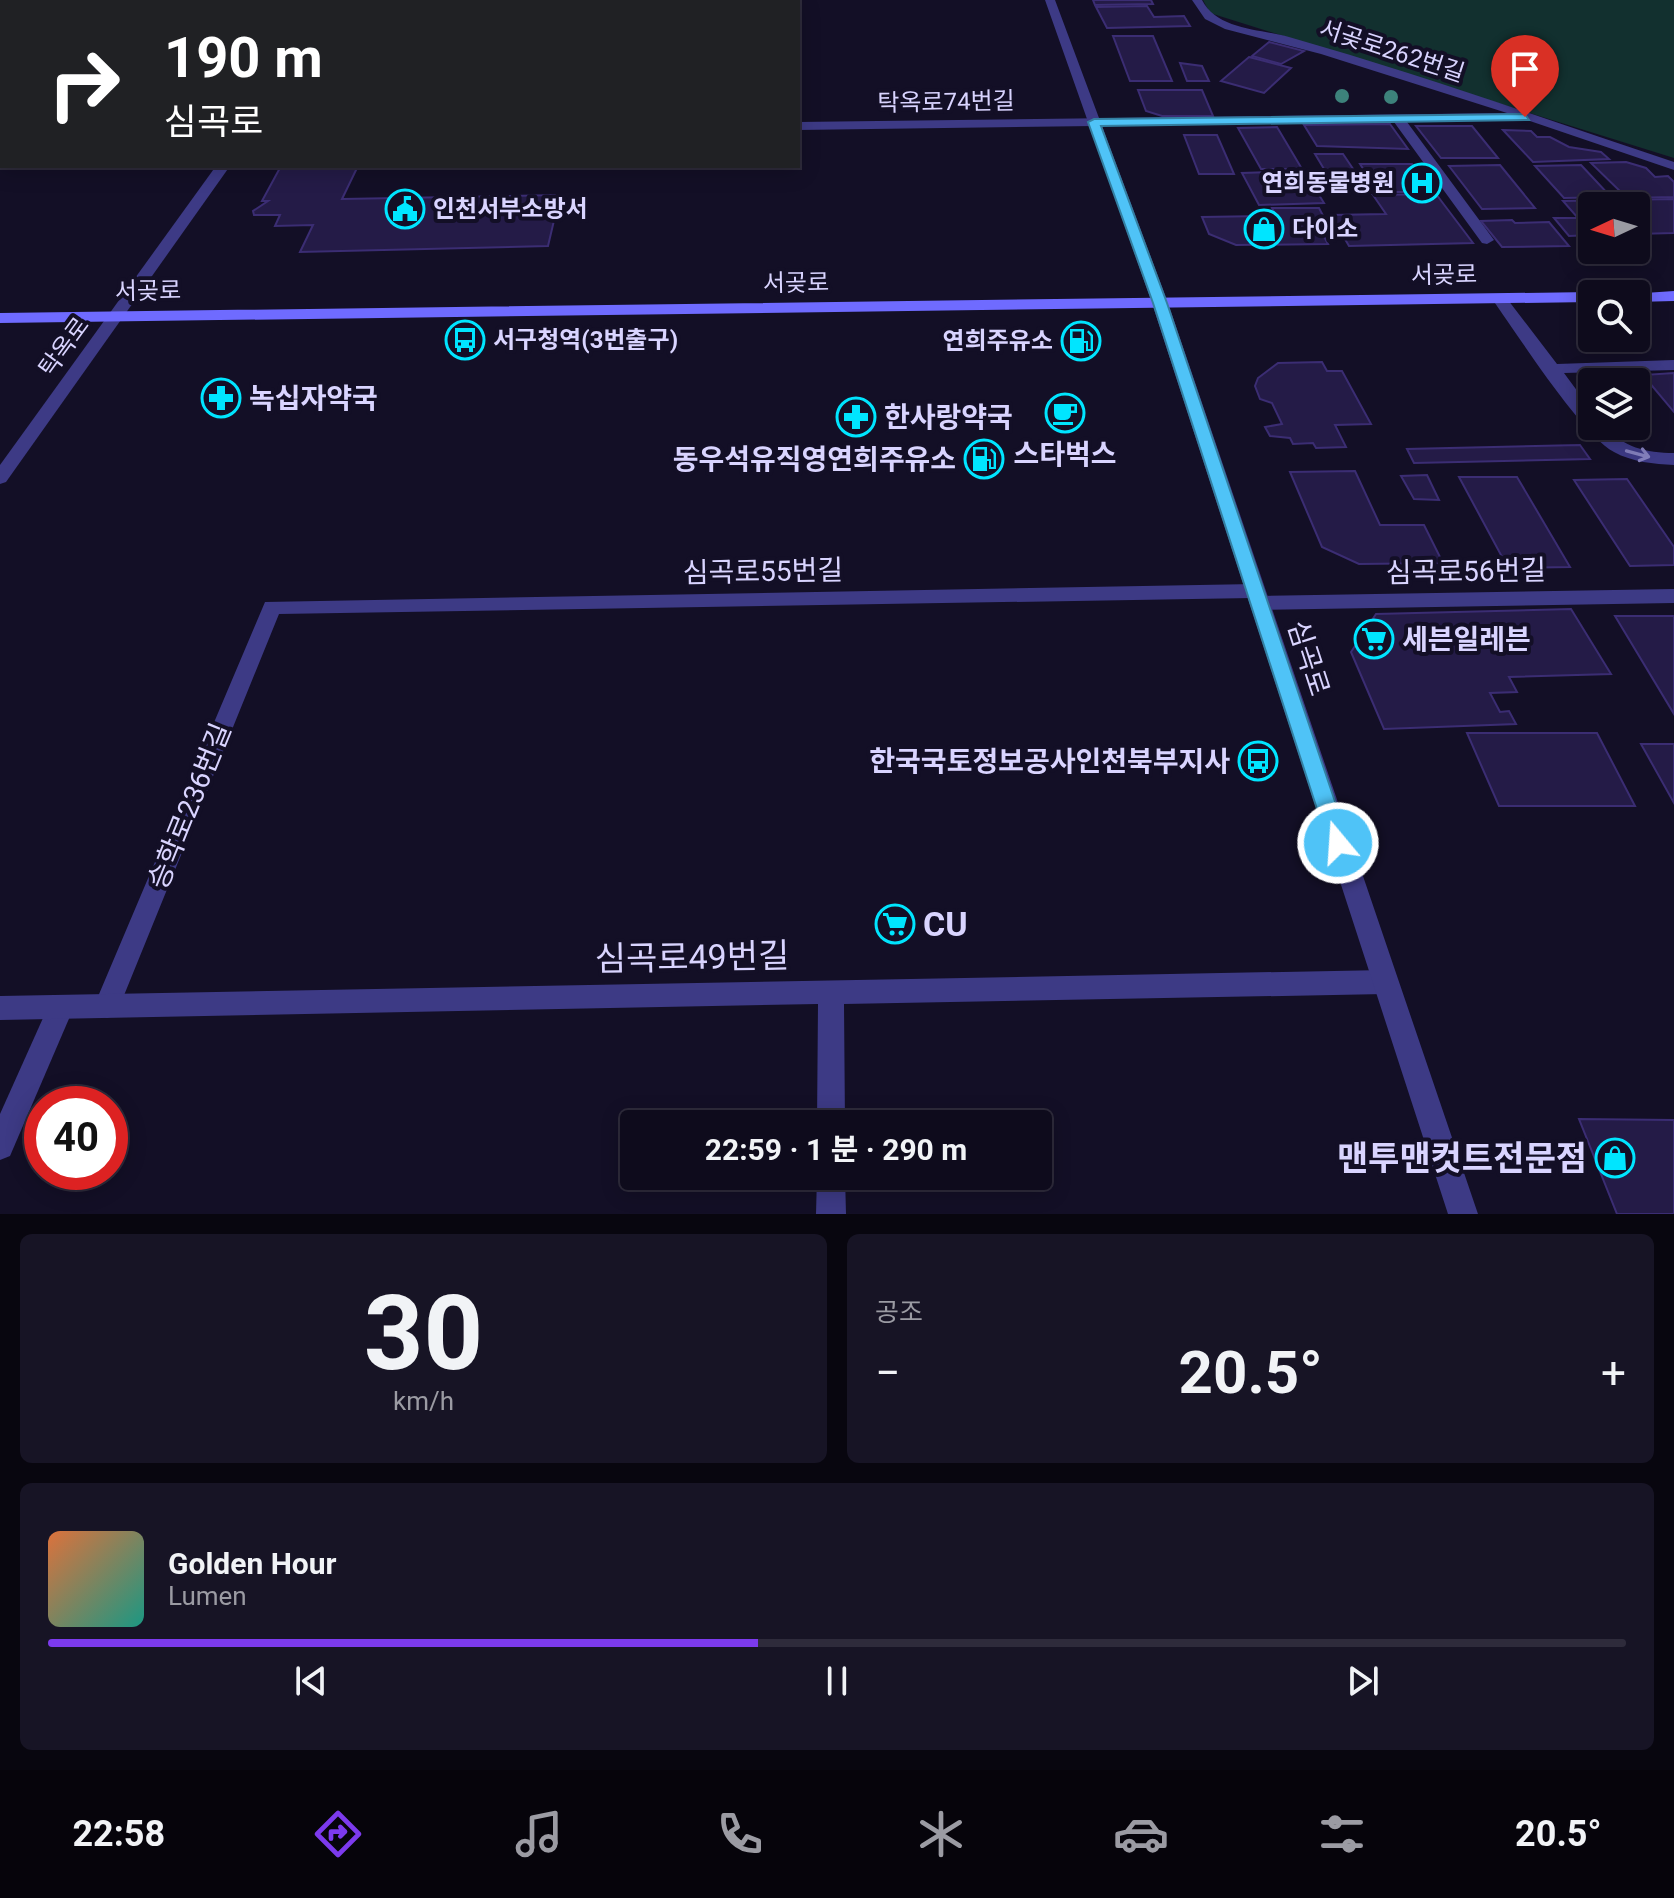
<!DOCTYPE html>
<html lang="ko">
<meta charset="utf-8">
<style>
:root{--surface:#0e0b1c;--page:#171425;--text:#f1f3f6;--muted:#9b9ba3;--line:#2e2b3b;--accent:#7c3aed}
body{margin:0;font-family:Roboto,"Noto Sans KR",sans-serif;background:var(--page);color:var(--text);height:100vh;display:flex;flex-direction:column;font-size:30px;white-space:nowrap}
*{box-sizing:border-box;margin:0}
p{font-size:26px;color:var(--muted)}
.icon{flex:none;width:44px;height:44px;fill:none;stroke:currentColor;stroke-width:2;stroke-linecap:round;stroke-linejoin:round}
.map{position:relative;height:1214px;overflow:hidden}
.drawer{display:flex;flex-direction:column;gap:20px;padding:20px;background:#08060f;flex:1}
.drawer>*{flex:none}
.guide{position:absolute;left:0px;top:0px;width:800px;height:168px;box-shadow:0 4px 20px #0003,0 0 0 2px var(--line);background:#202124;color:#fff;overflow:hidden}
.needle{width:52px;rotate:266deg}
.fabs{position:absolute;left:1578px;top:192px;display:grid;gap:16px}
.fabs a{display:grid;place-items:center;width:72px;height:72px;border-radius:8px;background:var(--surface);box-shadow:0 4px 20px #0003,0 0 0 2px var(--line);font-size:40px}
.speed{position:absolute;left:24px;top:1086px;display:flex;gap:16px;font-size:40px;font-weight:700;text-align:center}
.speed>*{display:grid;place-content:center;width:104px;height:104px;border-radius:50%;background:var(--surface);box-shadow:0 4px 20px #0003,0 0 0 2px var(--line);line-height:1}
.speed .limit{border:12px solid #d22;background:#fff;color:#111}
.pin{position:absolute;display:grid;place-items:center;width:68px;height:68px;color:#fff;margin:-82px -34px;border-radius:50% 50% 50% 0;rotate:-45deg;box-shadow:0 0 8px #0007}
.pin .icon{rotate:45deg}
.me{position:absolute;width:88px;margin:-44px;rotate:342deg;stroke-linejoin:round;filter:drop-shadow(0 0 6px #0008)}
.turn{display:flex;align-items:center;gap:28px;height:168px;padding:0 32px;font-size:36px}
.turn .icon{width:104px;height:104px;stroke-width:2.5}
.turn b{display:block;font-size:56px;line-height:68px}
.big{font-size:60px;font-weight:700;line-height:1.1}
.drawer .widget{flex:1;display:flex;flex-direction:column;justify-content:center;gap:12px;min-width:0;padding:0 28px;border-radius:12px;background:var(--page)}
.drawer .dial{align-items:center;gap:0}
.dial b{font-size:104px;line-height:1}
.song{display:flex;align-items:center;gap:24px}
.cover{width:96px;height:96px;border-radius:12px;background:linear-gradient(135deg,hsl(20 70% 55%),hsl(170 70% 35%))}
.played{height:8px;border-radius:4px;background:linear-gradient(90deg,var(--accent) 45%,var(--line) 45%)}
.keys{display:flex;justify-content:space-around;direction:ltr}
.heat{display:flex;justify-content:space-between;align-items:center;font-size:44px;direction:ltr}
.drawer .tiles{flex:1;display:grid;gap:20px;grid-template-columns:1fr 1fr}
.widget:last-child{grid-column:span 2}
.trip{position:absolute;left:620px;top:1110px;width:432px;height:80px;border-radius:8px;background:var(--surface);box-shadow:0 4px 20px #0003,0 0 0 2px var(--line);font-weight:700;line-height:80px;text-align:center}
.tabs{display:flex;height:128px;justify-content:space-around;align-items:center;background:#06040b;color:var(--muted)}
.tabs .icon{width:56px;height:56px}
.tabs .on{color:var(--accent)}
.tabs b{font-size:36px;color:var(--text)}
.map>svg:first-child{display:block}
.green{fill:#12302f}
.building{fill:#241b47;stroke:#3b2d73;stroke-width:2}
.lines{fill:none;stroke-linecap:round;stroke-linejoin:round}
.service{fill:#3d3a85;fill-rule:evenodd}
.minor{fill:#3d3a85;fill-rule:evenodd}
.tertiary{fill:#3d3a85;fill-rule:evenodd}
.secondary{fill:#6f6bff;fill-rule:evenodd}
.tree{fill:#3d827b}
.oneway{stroke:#837fbc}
.route{fill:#4fc3f7;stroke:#337fa1;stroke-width:2}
.labels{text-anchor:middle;stroke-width:8;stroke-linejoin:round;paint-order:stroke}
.far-street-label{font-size:24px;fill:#d9d4ff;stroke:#130f26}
.far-poi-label{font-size:24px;font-weight:bold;fill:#d9d4ff;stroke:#130f26;text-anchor:start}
.poi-label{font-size:28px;font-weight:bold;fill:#d9d4ff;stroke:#130f26;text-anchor:start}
.street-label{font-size:28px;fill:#d9d4ff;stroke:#130f26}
.near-poi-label{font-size:34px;font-weight:bold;fill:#d9d4ff;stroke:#130f26;text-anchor:start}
.near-street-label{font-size:34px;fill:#d9d4ff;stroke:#130f26}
</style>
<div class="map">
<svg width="1674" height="1214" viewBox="0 0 1674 1214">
<rect width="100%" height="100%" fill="#130f26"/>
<path class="green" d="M1203,0H1674V158L1210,13Z"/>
<g class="building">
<path d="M0,0H77L2,2L0,76Z"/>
<path d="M1093,0H1151L1153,4L1095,5Z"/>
<path d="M1147,6L1154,17L1184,16L1190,26L1107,28L1096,7Z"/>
<path d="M1113,36H1153L1172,81H1130Z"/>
<path d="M1269,42L1304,51L1281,64L1252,56Z"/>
<path d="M1249,57L1291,68L1264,93L1221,81Z"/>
<path d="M1180,63L1202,66L1209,81H1187Z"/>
<path d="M1138,90H1202L1213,116H1162L1146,111Z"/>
<path d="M1390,124L1408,149L1317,146L1304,125Z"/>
<path d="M1416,126H1472L1498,158H1441Z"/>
<path d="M1277,127L1302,169H1261L1238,128Z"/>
<path d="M1503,130L1531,131L1537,137H1550L1569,147L1601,152L1609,159L1533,162Z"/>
<path d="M1184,135H1217L1234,174H1199Z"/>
<path d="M1315,154H1343L1366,188L1336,189Z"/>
<path d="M1626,162L1646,168L1655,177L1668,176L1674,182V197L1627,198L1591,163Z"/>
<path d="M1360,164H1412L1432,192H1378Z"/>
<path d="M1500,165L1535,208L1482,209L1449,166Z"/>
<path d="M1581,165L1611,197L1564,198L1535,166Z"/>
<path d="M281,166H358L342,199L560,195L548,246L300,252L313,225L275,226L280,215H254L253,211L268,201H262Z"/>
<path d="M1304,171L1324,203L1259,205L1242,173Z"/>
<path d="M1436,194L1473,243L1349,246L1331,215L1386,214L1373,195Z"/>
<path d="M1674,199V233L1636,234V206H1592V235L1569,236L1554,218H1578L1563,201Z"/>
<path d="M1272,208H1319L1328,225H1318L1328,244L1236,245L1209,234L1202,217L1264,216L1275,214Z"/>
<path d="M1512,220L1515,223L1549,222L1569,246L1502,247L1481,221Z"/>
<path d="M1322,362L1327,371H1342L1371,424L1335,425L1346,447L1316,448L1313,443L1293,444L1290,438L1270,436L1265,427L1282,424L1272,403L1260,399L1255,386L1258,378L1278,363Z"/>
<path d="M1674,373V412L1643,375Z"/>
<path d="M1580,445L1590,459L1414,463L1407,449Z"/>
<path d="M1355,471L1380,525H1424L1443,563L1359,564L1322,547L1290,472Z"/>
<path d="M1427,475L1439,500L1414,499L1401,476Z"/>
<path d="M1459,477H1517L1570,567L1508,568Z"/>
<path d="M1627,479L1674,547V565L1630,566L1574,480Z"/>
<path d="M1571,609L1611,674L1509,677L1517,692L1490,693L1500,712L1509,711L1516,724L1384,729L1351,652L1376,614Z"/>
<path d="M1615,616H1674V714Z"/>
<path d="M1467,733H1597L1635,806H1499Z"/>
<path d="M1641,744H1674V803Z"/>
<path d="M1579,1119L1674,1120V1214H1617Z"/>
</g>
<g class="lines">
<g class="service">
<path d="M1500,294L1505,296L1557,364L1674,360V370L1564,373L1592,411V426H1604C1623,447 1646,453 1674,453V465C1654,464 1632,462 1614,452C1580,433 1518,335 1492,299Z"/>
<path d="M1255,584L1265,591L1262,596L1674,589V603L1259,610L1249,603L1252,598L279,614L116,1015L107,1018L98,1015L94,1006L265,602Z"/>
<path d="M61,995L70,998L74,1007L10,1156L0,1160V1114L52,998Z"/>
</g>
<g class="minor">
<rect x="786" y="0" width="10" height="2"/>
<path d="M1192,0H1202C1217,30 1261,29 1289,37C1419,74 1546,119 1674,162V170L1527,120L1407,122L1494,240L1487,244L1482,243L1394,122L798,130V122L1507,113L1321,54L1225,29L1205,19Z"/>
<rect x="0" y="132" width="2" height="8"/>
<path d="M1385,970L1394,974L1398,982L1394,990L1385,994L844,1004L845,1124H817L818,1004L0,1020V996Z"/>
<path d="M817,1176H845L846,1214H816Z"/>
</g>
<g class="tertiary">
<path d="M1045,0H1055L1168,303L1478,1214H1448L1152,303Z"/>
<path d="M216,166H230L6,482L0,484V465Z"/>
</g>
<g class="secondary">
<path d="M1674,291V301L1636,302V294H1630Z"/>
<path d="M1592,292L1598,294H1592V302L0,323V313Z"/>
</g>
</g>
<g class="tree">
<circle cx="1342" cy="96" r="7"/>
<circle cx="1391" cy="97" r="7"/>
</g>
<defs><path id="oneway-shaft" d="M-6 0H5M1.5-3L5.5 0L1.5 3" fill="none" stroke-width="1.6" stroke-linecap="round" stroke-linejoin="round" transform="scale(2)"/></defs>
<use class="oneway" href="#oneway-shaft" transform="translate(1638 454) rotate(15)"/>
<path class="route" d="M1525,114L1529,120L1101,126L1167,303L1349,843L1346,850H1331L1328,843L1153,303L1088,122L1094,119Z"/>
<defs>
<g id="hospital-ring" transform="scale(2)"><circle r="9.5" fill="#130f26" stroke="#00e5ff" stroke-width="1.5"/><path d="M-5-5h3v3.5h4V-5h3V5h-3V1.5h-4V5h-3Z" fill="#00e5ff"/></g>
<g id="civic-ring" transform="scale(2)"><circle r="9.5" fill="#130f26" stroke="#00e5ff" stroke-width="1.5"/><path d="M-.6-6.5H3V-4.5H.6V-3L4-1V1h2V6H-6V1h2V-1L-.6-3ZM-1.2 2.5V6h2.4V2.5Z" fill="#00e5ff"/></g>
<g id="shop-ring" transform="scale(2)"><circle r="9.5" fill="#130f26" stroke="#00e5ff" stroke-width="1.5"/><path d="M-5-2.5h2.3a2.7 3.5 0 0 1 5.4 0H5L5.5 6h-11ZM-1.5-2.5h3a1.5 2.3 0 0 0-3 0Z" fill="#00e5ff"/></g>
<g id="bus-ring" transform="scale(2)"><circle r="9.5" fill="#130f26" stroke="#00e5ff" stroke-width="1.5"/><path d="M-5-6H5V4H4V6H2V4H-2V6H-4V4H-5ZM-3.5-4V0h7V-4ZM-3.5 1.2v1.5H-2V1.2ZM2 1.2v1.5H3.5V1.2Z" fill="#00e5ff"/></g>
<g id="fuel-ring" transform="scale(2)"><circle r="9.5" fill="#130f26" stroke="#00e5ff" stroke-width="1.5"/><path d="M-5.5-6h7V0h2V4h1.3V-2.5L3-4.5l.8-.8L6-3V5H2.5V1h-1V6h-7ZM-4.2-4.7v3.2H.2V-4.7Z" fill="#00e5ff"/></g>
<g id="pharmacy-ring" transform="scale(2)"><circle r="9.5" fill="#130f26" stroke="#00e5ff" stroke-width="1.5"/><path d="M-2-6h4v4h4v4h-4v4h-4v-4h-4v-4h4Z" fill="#00e5ff"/></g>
<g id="cafe-ring" transform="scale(2)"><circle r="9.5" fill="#130f26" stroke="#00e5ff" stroke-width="1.5"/><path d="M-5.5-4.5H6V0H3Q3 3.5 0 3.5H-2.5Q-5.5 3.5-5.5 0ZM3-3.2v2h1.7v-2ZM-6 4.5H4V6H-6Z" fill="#00e5ff"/></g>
<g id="supermarket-ring" transform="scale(2)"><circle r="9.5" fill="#130f26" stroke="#00e5ff" stroke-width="1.5"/><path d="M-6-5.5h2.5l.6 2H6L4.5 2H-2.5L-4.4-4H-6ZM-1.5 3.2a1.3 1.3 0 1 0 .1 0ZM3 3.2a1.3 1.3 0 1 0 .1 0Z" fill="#00e5ff"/></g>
</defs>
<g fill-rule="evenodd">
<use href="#hospital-ring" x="1422" y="183"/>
<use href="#civic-ring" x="405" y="209"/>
<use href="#shop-ring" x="1264" y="229"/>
<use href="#bus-ring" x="465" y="340"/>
<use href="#fuel-ring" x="1081" y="341"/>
<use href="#pharmacy-ring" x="221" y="398"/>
<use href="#cafe-ring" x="1065" y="413"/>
<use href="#pharmacy-ring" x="856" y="417"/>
<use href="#fuel-ring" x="984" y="459"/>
<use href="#supermarket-ring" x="1374" y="639"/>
<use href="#bus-ring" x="1258" y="761"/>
<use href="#supermarket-ring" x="895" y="924"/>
<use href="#shop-ring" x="1615" y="1158"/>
</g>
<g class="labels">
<g class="far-street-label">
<text transform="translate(1392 51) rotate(18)" y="8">서곶로262번길</text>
<text transform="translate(946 102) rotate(-1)" y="8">탁옥로74번길</text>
<text transform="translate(1444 275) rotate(-1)" y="8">서곶로</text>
<text transform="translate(796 283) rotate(-1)" y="8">서곶로</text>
<text transform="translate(148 291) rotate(-1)" y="8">서곶로</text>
<text transform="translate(64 347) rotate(-54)" y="8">탁옥로</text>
</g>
<g class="far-poi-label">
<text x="1394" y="191" text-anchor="end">연희동물병원</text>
<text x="433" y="217">인천서부소방서</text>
<text x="1292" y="237">다이소</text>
<text x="493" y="348">서구청역(3번출구)</text>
<text x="1053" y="349" text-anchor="end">연희주유소</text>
</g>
<g class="poi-label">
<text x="249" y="408">녹십자약국</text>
<text x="884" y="427">한사랑약국</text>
<text x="1065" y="464" text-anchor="middle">스타벅스</text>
<text x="956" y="469" text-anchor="end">동우석유직영연희주유소</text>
<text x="1402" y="649">세븐일레븐</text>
<text x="1230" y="771" text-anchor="end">한국국토정보공사인천북부지사</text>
</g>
<g class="street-label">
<text transform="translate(763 571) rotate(-1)" y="10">심곡로55번길</text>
<text transform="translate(1466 571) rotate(-1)" y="10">심곡로56번길</text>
<text transform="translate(1309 658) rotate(72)" y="10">심곡로</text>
<text transform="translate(189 806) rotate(-68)" y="10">승학로236번길</text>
</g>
<g class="near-poi-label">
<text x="923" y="936">CU</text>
<text x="1587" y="1170" text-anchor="end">맨투맨컷트전문점</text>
</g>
<g class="near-street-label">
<text transform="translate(692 957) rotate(-1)" y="12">심곡로49번길</text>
</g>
</g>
</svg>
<div class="fabs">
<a><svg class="needle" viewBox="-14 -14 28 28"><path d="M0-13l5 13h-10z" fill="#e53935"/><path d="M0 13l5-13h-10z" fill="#9b9ba3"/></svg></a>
<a><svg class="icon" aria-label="search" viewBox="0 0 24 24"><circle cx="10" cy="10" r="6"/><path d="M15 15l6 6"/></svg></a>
<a><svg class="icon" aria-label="layers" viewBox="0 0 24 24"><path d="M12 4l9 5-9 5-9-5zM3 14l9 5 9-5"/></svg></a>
</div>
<div class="speed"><div class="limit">40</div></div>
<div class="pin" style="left:1525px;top:117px;background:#d93025"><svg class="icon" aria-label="arrive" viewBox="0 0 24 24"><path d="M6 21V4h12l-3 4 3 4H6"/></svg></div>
<svg class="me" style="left:1338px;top:843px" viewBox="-20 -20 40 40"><circle r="17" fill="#4fc3f7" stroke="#fff" stroke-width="3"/><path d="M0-11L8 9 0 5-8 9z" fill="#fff"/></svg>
<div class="trip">22:59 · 1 분 · 290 m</div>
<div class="guide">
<div class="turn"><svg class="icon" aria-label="right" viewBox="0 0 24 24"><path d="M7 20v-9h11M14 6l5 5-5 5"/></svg><div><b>190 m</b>심곡로</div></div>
</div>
</div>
<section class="drawer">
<div class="tiles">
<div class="widget dial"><b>30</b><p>km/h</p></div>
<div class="widget"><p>공조</p>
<div class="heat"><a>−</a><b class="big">20.5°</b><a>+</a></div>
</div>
<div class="widget">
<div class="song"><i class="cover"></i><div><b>Golden Hour</b><p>Lumen</p></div></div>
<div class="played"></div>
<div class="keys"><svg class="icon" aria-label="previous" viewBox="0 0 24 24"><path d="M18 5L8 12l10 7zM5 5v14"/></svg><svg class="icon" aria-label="pause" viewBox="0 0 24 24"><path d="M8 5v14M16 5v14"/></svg><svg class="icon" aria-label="next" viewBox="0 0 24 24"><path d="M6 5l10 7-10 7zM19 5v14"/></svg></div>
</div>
</div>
</section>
<nav class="tabs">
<b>22:58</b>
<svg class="icon on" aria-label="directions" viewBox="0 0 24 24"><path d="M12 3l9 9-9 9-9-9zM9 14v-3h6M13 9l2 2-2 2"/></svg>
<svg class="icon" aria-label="music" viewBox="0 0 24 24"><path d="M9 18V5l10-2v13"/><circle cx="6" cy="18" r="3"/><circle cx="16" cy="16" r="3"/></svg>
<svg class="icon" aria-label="phone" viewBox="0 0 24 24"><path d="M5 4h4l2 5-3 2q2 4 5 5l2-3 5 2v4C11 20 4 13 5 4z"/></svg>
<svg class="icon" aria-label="climate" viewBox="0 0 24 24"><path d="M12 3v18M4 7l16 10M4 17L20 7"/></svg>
<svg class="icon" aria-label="car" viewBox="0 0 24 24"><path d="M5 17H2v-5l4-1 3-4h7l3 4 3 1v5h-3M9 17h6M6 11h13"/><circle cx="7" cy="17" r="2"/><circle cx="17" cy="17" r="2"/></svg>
<svg class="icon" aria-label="filters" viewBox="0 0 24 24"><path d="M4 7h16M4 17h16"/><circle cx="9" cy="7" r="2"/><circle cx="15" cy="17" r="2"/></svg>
<b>20.5°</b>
</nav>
